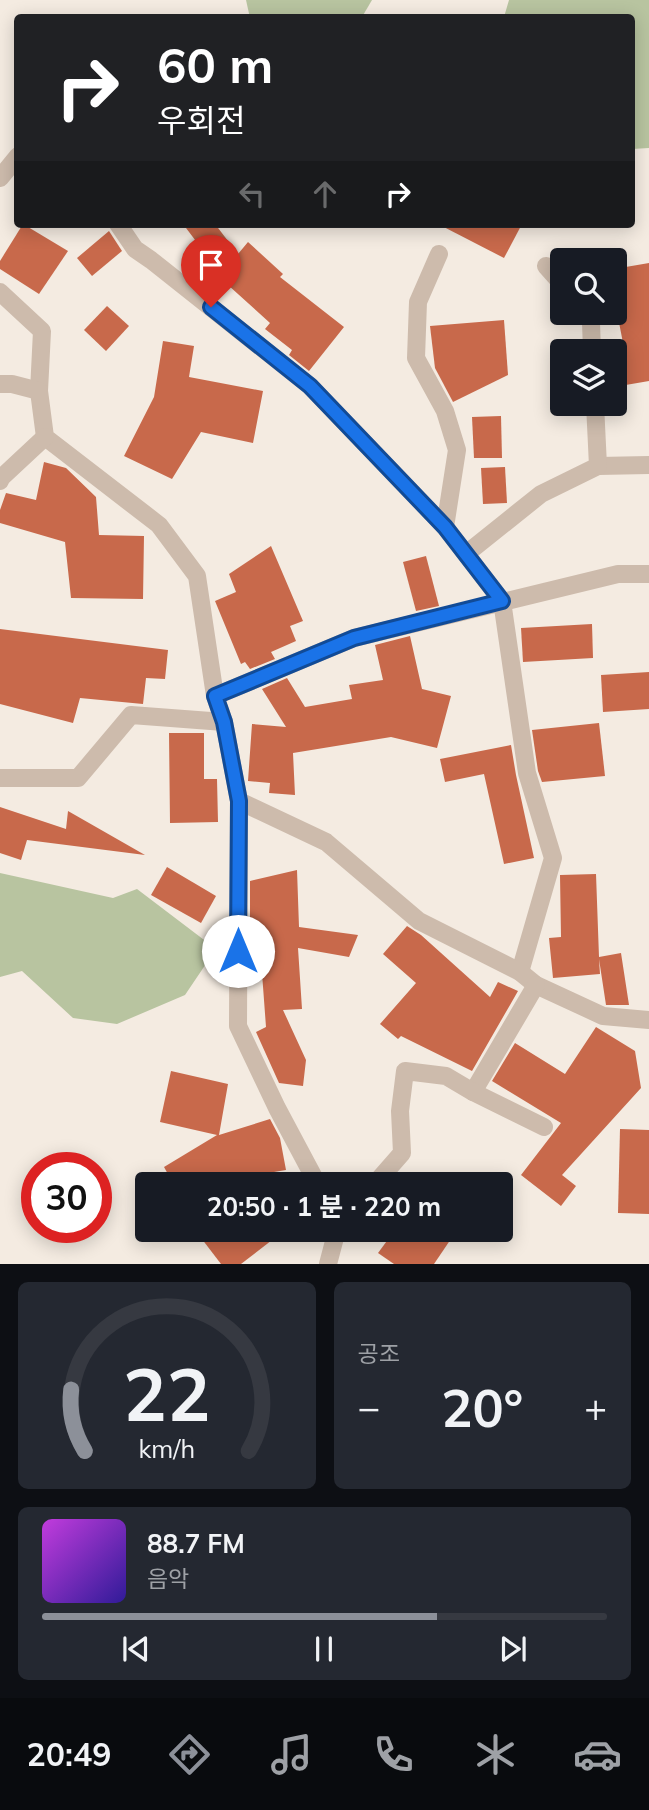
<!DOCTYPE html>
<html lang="ko">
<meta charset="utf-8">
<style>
:root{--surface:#171b24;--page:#242831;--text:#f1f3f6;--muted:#9ea1a6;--line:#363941;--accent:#8c9099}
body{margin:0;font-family:Mulish,"Noto Sans KR",sans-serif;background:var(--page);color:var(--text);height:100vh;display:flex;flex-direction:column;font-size:26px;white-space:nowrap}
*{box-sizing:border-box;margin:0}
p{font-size:23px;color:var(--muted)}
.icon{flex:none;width:38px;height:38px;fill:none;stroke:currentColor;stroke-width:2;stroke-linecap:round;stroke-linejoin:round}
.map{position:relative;height:1264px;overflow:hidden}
.side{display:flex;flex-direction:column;gap:18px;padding:18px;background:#0d0f14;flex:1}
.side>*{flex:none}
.top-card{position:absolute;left:14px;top:14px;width:621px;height:214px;border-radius:7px;box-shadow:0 4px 18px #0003;background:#202124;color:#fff;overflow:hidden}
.fabs{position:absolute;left:550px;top:248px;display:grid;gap:14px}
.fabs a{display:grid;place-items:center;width:77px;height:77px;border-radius:7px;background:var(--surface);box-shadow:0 4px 18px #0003;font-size:35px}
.speed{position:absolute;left:21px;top:1152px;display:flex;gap:14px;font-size:35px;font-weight:700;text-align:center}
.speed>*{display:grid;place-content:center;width:91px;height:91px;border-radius:50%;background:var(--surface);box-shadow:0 4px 18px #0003;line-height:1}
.speed .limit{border:10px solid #d22;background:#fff;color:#111}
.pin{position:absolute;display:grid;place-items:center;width:60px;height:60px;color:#fff;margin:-72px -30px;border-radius:50% 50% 50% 0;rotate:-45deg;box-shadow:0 0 7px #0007}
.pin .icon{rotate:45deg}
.me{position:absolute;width:77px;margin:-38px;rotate:0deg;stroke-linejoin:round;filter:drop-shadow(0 0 5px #0008)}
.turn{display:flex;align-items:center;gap:24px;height:147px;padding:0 28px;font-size:32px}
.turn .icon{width:91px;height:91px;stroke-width:2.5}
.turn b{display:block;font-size:49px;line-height:60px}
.lanes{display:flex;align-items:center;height:66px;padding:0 28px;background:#0003;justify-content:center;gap:35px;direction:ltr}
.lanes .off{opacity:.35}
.big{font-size:52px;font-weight:700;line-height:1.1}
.side .tile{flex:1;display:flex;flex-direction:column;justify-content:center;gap:10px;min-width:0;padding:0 24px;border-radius:10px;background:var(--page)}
.side .dial{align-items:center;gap:0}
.dial svg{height:182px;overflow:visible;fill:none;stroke:var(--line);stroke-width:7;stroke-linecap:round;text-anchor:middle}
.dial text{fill:var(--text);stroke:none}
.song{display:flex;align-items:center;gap:21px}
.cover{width:84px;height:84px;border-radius:10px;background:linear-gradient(135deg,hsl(290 70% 55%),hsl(250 70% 35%))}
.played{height:7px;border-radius:4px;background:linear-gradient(90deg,var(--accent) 70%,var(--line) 70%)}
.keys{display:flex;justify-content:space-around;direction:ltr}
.heat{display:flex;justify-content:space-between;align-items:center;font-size:38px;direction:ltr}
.side .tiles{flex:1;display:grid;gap:18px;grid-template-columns:1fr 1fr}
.tile:last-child{grid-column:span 2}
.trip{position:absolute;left:135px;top:1172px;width:378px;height:70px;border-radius:7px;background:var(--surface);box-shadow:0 4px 18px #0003;font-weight:700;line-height:70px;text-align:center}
.menu{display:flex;height:112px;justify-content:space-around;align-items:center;background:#090b0e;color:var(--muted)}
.menu .icon{width:49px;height:49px}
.menu .on{color:var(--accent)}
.menu b{font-size:32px;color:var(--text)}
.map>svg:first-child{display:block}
.green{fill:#b8c4a0}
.building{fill:#c8694b}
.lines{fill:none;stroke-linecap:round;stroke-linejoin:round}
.minor{stroke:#cdbbac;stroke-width:18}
.route-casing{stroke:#114b97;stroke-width:18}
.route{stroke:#1a73e8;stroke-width:12}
</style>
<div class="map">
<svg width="649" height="1264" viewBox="0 0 649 1264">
<rect width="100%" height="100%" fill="#f4ebe1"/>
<g class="green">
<path d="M246,0H372L362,17L250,18Z"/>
<path d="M509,0H649V148L632,149V18L504,17Z"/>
<path d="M0,873L113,898L137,889L216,949L185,995L117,1024L73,1018L22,971L0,977Z"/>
</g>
<g class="building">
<path d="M23,224L68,251L39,294L0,269V261Z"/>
<path d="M183,224H215L238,254L248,242L283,274L280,277L344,327L309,371L289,355L292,350L265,329L270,323L218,276L220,273Z"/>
<path d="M438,224H522L504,258Z"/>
<path d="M109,231L122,251L92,276L77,258Z"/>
<path d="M649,263V381L614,387V350L624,348L614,297V269Z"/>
<path d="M107,306L129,326L106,351L84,330Z"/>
<path d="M504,320L508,375L453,402L435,368L430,326Z"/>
<path d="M163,341L194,346L189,377L263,391L253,443L201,432L172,479L124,456L154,397Z"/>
<path d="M501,416L502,458H474L472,417Z"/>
<path d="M44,462L66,468L96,497L99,535L144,536L143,599L71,598L65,542L0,523V510L6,493L36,500Z"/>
<path d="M505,467L507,503L483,504L481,468Z"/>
<path d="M271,546L303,621L290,626L296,641L271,652L275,659L250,669L245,662L241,664L215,601L236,592L229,574Z"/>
<path d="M426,556L439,606L416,611L403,562Z"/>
<path d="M592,624L593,658L523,662L521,628Z"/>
<path d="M0,629L168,650L165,679L146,678L143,704L80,698L73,723L0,704Z"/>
<path d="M410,636L422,689L451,696L437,748L391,737L293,753L295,795L269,793L270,783L248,781L252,724L286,727L262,689L287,678L305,707L352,699L349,685L383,680L375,645Z"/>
<path d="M649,672V709L603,712L601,675Z"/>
<path d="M599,723L605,776L542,782L538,771L532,730Z"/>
<path d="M169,733H204V779H217L218,822L170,823Z"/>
<path d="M511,745L516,775L534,858L504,864L484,774L445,782L440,759Z"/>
<path d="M0,807L66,829L68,811L145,855L27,840L21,860L0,853Z"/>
<path d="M167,867L216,896L201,923L151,895Z"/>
<path d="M297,870L299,927L358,935L349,957L298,948L302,1009L283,1010L306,1060L303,1086L279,1083L256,1032L266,1027L260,946L250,948V881Z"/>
<path d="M596,874L599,957L621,953L629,1005H606L599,959L600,974L553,978L549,938L561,937L560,875Z"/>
<path d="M407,926L421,935L490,997L498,982L518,991L472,1071L401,1036L398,1039L380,1024L416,983L383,954Z"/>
<path d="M596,1027L635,1051L641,1088L562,1175L576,1186L561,1206L521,1175L561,1123L492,1081L515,1043L565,1074Z"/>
<path d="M171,1071L228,1084L219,1135L270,1119L280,1138L286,1170L262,1174L264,1185H174L164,1167L217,1135L160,1122Z"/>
<path d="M620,1129L649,1130V1214L618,1213Z"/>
<path d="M195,1230H285L241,1264H221Z"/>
<path d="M395,1230H457L434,1264H394L378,1253Z"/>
</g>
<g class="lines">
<g class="minor">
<path d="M0,178L18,156"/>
<path d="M118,224L135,249L151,260L310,386L445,527L502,601L527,773L553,858L520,972"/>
<path d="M439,254L418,302L416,358L445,411L457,450L445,527"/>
<path d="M546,266L562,284"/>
<path d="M0,292L42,331L39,391"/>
<path d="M584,313L591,322L592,352"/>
<path d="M0,384H12L39,391L45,437L159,525L197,576L215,696L224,722L239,801L238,1026L277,1108L318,1185"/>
<path d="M598,466L649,465"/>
<path d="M0,481L1,478L45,437"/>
<path d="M466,554L541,494L598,466L595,404"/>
<path d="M215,696L354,638L618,574H649"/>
<path d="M0,778H78L131,715L224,722"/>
<path d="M239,801L326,842L419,921L520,972L536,985L603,1016L649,1020"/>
<path d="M473,1092L536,985"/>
<path d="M374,1185L402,1153L400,1111L405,1071L446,1076L473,1092L544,1127"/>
<path d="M328,1264L337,1230"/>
</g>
</g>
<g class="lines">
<g class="route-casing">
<path id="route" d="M211,307L310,386L445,527L502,601L354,638L215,696L224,722L239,801L238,951"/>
</g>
<use href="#route" class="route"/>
</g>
</svg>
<div class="fabs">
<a><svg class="icon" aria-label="search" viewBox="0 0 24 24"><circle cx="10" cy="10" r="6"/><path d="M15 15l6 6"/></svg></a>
<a><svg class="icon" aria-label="layers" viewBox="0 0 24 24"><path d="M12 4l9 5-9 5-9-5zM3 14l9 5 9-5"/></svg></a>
</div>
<div class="speed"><div class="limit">30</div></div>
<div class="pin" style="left:211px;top:307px;background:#d93025"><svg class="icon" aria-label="arrive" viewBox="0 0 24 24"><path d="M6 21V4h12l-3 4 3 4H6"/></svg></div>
<svg class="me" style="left:238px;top:951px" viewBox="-20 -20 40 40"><circle r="19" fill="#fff"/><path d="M0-13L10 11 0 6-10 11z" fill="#1a73e8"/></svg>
<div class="trip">20:50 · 1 분 · 220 m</div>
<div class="top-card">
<div class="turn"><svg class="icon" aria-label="right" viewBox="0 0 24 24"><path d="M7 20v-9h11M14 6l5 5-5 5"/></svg><div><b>60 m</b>우회전</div></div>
<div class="lanes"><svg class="icon off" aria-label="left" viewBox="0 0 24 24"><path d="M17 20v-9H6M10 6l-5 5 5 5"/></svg><svg class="icon off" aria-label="ahead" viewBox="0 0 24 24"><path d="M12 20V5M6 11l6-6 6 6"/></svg><svg class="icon" aria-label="right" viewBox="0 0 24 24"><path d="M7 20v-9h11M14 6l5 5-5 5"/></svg></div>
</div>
</div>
<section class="side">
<div class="tiles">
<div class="tile dial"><svg viewBox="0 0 100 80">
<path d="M14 69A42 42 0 1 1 86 69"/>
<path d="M14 69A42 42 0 0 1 8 42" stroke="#8c9099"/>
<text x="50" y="56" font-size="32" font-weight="700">22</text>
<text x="50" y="72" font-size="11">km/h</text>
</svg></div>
<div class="tile"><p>공조</p>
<div class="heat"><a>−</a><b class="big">20°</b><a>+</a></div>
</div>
<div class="tile">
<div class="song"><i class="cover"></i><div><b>88.7 FM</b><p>음악</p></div></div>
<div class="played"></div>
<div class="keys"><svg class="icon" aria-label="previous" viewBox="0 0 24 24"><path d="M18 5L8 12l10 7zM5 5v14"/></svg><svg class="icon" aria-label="pause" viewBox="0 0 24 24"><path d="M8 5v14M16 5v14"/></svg><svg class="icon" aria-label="next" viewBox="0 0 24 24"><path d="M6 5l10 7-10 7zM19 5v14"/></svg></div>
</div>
</div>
</section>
<nav class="menu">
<b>20:49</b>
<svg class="icon on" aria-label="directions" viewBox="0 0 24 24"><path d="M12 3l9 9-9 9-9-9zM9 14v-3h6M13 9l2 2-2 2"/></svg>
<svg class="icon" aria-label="music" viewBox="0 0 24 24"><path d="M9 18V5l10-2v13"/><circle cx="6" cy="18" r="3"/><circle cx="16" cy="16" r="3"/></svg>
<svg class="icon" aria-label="phone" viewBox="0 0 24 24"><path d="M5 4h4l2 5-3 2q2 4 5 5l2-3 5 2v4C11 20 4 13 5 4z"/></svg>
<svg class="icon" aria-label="climate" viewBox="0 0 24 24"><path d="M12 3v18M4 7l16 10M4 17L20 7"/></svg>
<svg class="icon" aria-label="car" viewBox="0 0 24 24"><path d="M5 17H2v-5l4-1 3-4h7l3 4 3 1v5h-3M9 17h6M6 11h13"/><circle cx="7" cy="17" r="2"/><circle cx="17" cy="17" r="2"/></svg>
</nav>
